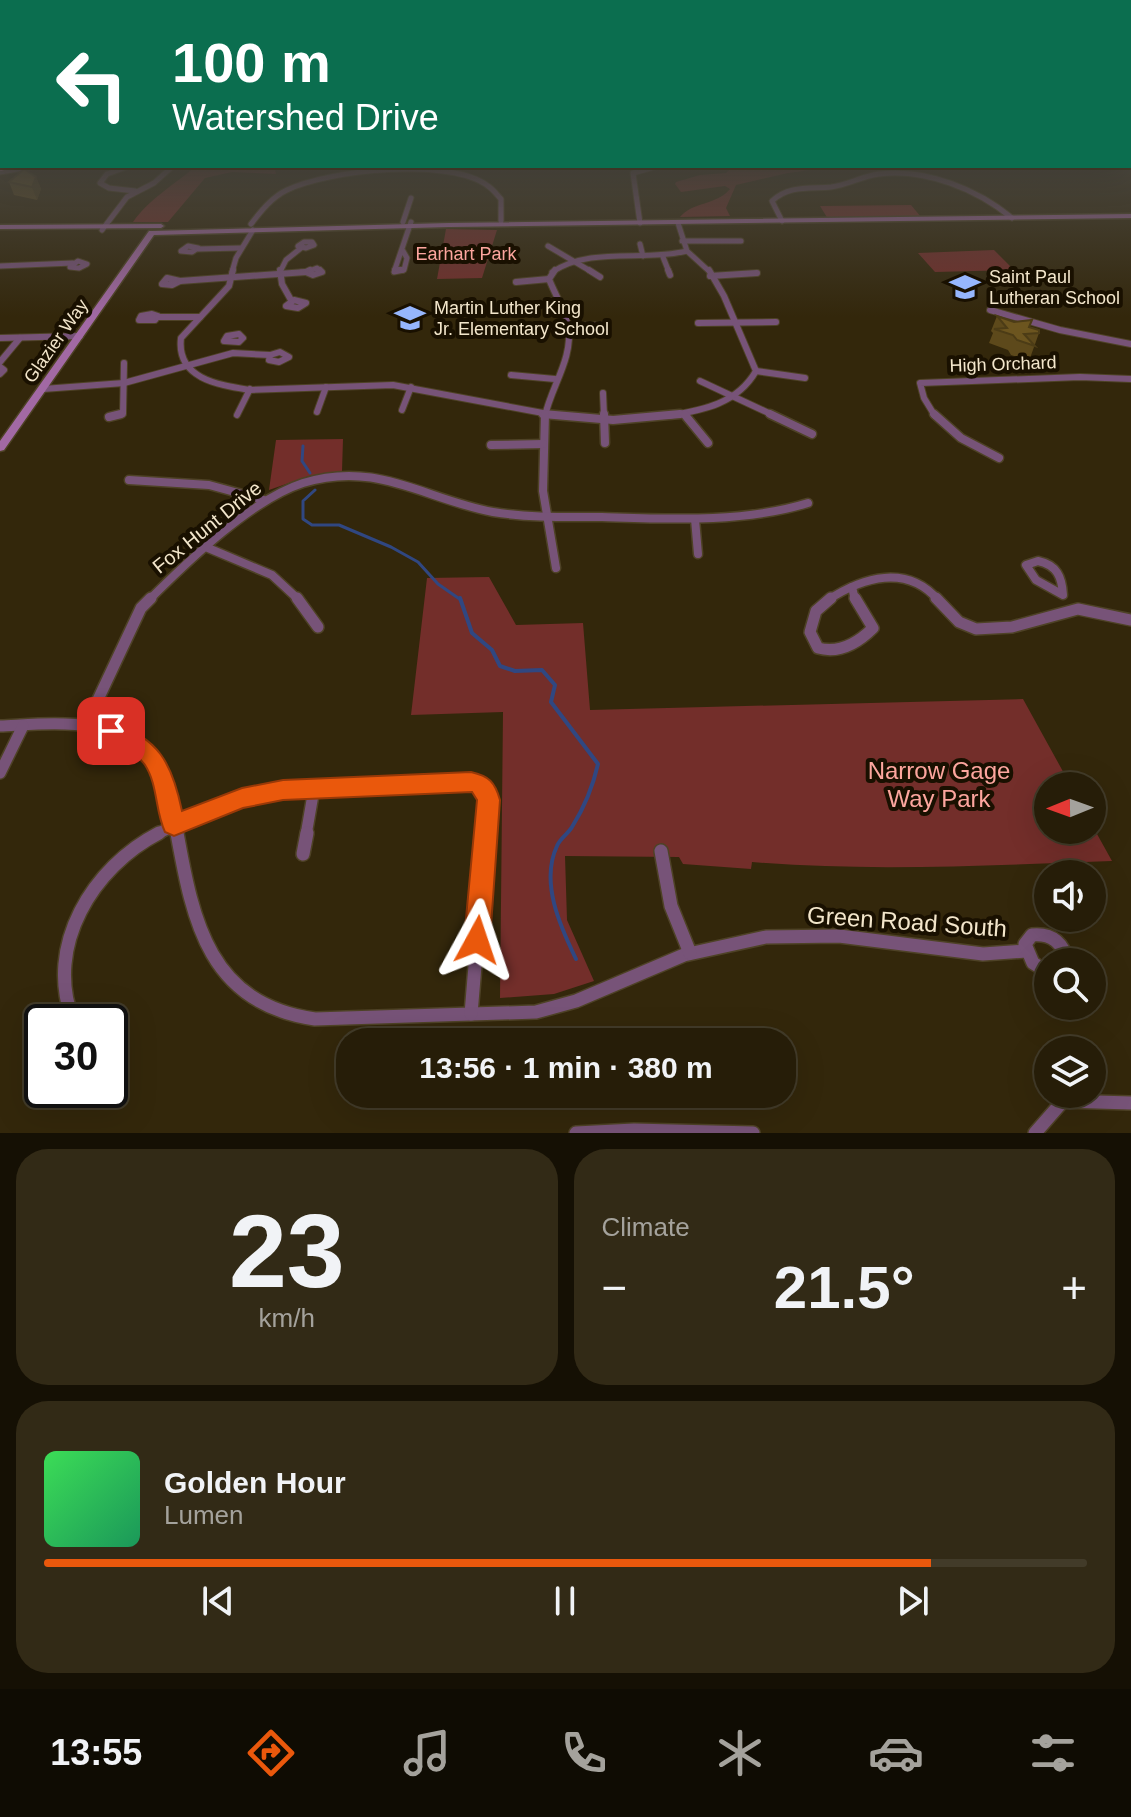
<!DOCTYPE html>
<meta charset="utf-8">
<style>
:root{--surface:#261d08;--page:#322a16;--text:#f1f3f6;--muted:#a4a29c;--line:#423b29;--accent:#ea580c}
body{margin:0;font-family:Helvetica,sans-serif;background:var(--page);color:var(--text);height:100vh;display:flex;flex-direction:column;font-size:30px;white-space:nowrap}
*{box-sizing:border-box;margin:0}
p{font-size:26px;color:var(--muted)}
.icon{flex:none;width:44px;height:44px;fill:none;stroke:currentColor;stroke-width:2;stroke-linecap:round;stroke-linejoin:round}
.map{position:relative;height:1133px;overflow:hidden}
.sheet{display:flex;flex-direction:column;gap:16px;padding:16px;background:#151004;flex:1}
.sheet>*{flex:none}
.banner{position:absolute;left:0px;top:0px;width:1132px;height:168px;box-shadow:0 8px 32px #0002,0 0 0 2px var(--line);background:#0b6e4f;color:#fff;overflow:hidden}
.needle{width:52px;rotate:269deg}
.buttons{position:absolute;left:1034px;top:772px;display:grid;gap:16px}
.buttons a{display:grid;place-items:center;width:72px;height:72px;border-radius:50%;background:var(--surface);box-shadow:0 8px 32px #0002,0 0 0 2px var(--line);font-size:40px}
.speed{position:absolute;left:24px;top:1004px;display:flex;gap:16px;font-size:40px;font-weight:700;text-align:center}
.speed>*{display:grid;place-content:center;width:104px;height:104px;border-radius:50%;background:var(--surface);box-shadow:0 8px 32px #0002,0 0 0 2px var(--line);line-height:1}
.speed .limit{border:4px solid #111;border-radius:12px;background:#fff;color:#111}
.pin{position:absolute;display:grid;place-items:center;width:68px;height:68px;color:#fff;margin:-34px;border-radius:16px;box-shadow:0 4px 12px #0006}
.me{position:absolute;width:88px;margin:-44px;rotate:5deg;stroke-linejoin:round;filter:drop-shadow(0 0 6px #0008)}
.turn{display:flex;align-items:center;gap:28px;height:168px;padding:0 40px;font-size:36px}
.turn .icon{width:104px;height:104px;stroke-width:2.5}
.turn b{display:block;font-size:56px;line-height:68px}
.big{font-size:60px;font-weight:600;line-height:1.1}
.sheet .widget{flex:1;display:flex;flex-direction:column;justify-content:center;gap:12px;min-width:0;padding:0 28px;border-radius:32px;background:var(--page)}
.sheet .dial{align-items:center;gap:0}
.dial b{font-size:104px;line-height:1}
.song{display:flex;align-items:center;gap:24px}
.cover{width:96px;height:96px;border-radius:12px;background:linear-gradient(135deg,hsl(130 70% 55%),hsl(150 70% 35%))}
.played{height:8px;border-radius:4px;background:linear-gradient(90deg,var(--accent) 85%,var(--line) 85%)}
.keys{display:flex;justify-content:space-around;direction:ltr}
.heat{display:flex;justify-content:space-between;align-items:center;font-size:44px;direction:ltr}
.sheet .tiles{flex:1;display:grid;gap:16px;grid-template-columns:1fr 1fr}
.widget:last-child{grid-column:span 2}
.trip{position:absolute;left:336px;top:1028px;width:460px;height:80px;border-radius:32px;background:var(--surface);box-shadow:0 8px 32px #0002,0 0 0 2px var(--line);font-weight:600;line-height:80px;text-align:center}
.dock{display:flex;height:128px;justify-content:space-around;align-items:center;background:#0f0c03;color:var(--muted)}
.dock .icon{width:56px;height:56px}
.dock .current{color:var(--accent)}
.dock b{font-size:36px;color:var(--text)}
.map>svg:first-child{display:block}
.green{fill:#732e2a}
.lines{fill:none;stroke-linecap:round;stroke-linejoin:round}
.stream-far1{stroke:#304781;stroke-width:3}
.stream{stroke:#304781;stroke-width:4}
.street-far4-casing{stroke:#4e4226;stroke-width:7}
.street-far3-casing{stroke:#4e4226;stroke-width:8}
.street-far2-casing{stroke:#4e4226;stroke-width:11}
.street-far1-casing{stroke:#4e4226;stroke-width:14}
.street-casing{stroke:#4e4226;stroke-width:16}
.secondary-casing{stroke:#4e4226;stroke-width:3}
.highway-casing{stroke:#4e4226;stroke-width:19}
.street-far4{stroke:#775378;stroke-width:5}
.street-far3{stroke:#775378;stroke-width:6}
.street-far2{stroke:#775378;stroke-width:8}
.street-far1{stroke:#775378;stroke-width:11}
.street{stroke:#775378;stroke-width:13}
.secondary{fill:#a269a4;fill-rule:evenodd}
.highway{stroke:#e289e6;stroke-width:16}
.wall{fill:#5d491b}
.shaded-wall{fill:#4c3c16}
.building{fill:#6c551f;stroke:#4c3c16;stroke-width:2}
.route{fill:#ea580c;stroke:#983908;stroke-width:2}
.labels{text-anchor:middle;stroke-width:8;stroke-linejoin:round;paint-order:stroke}
.far-park-label{font-size:18px;fill:#fda69e;stroke:#191000}
.far-poi-label{font-size:18px;fill:#f3e6cb;stroke:#191000;text-anchor:start}
.far-street-label{font-size:18px;fill:#f3e6cb;stroke:#191000}
.street-label{font-size:20px;fill:#f3e6cb;stroke:#191000}
.near-park-label{font-size:24px;fill:#fda69e;stroke:#191000}
.near-street-label{font-size:24px;fill:#f3e6cb;stroke:#191000}
</style>
<div class="map">
<svg width="1131" height="1133" viewBox="0 0 1131 1133">
<rect width="100%" height="100%" fill="#33270b"/>
<g class="green">
<path d="M196,166H265L275,170L276,174L232,172L205,178L168,222H133C150,198 174,185 196,166Z"/>
<path d="M733,166H839L788,173L736,185L726,208L730,216L680,217C692,202 717,205 730,189L725,186L681,192L675,184L676,182L700,175L726,173Z"/>
<path d="M911,205L921,217L828,219L820,206Z"/>
<path d="M446,229L497,230L482,278L437,279Z"/>
<path d="M994,250L1014,270L935,272L918,253Z"/>
<path d="M343,439L342,471L309,476L269,490L276,440Z"/>
<path d="M489,577L516,625L583,623L590,710L1023,699L1071,786H1048V830H1092V825L1112,861C991,865 872,872 752,862L751,869L683,864L679,857L565,856L567,920L594,981L554,994L500,998L503,712L411,715L427,578Z"/>
</g>
<g class="lines">
<g class="stream-far1">
<path d="M303,446L302,461L310,473"/>
<path d="M315,490L303,501V519L312,525H339L391,547L418,562L438,584L461,600"/>
</g>
<path class="stream" d="M460,598L472,633L492,650L500,666L515,671L542,670L555,685L551,702L598,764C593,786 584,808 572,827C568,834 560,838 557,846C540,882 560,926 576,959"/>
<g class="street-far4-casing">
<g id="street-far4">
<path d="M129,166L107,174L100,183L109,188L135,191"/>
<path d="M0,172L36,166"/>
<path d="M782,221L772,201C789,185 810,189 831,187C848,185 862,176 879,174C925,168 977,189 1012,218"/>
<path d="M403,222L411,198"/>
<path d="M640,223L633,173L658,166"/>
<path d="M678,223L687,251L710,272"/>
<path d="M251,224C261,211 272,197 287,190C328,170 450,157 488,186C493,189 497,195 501,199V221"/>
<path d="M102,230L127,197L154,183L173,166"/>
<path d="M682,241H741"/>
<path d="M304,242H312L314,245L306,248L298,246Z"/>
<path d="M640,244L643,256"/>
<path d="M188,246L198,248L192,252L181,251Z"/>
<path d="M548,246L592,272"/>
<path d="M198,249L241,248"/>
<path d="M403,251L407,258L404,270L394,272L411,222"/>
<path d="M663,257L669,272"/>
<path d="M78,261L87,264L79,268L70,267Z"/>
<path d="M0,266L73,263"/>
<path d="M232,272L236,258L253,230"/>
<path d="M280,272L286,260L301,248"/>
<path d="M301,272H306"/>
<path d="M307,272L317,268L321,272"/>
<path d="M552,272C592,246 642,262 687,251"/>
</g>
</g>
<g class="street-far3-casing">
<g id="street-far3">
<path d="M233,270L229,286L181,338C176,379 219,385 250,390L393,385L559,416"/>
<path d="M280,270L282,284L291,300"/>
<path d="M310,270L306,272L313,275L322,272L320,270"/>
<path d="M395,270H402"/>
<path d="M589,270L600,277"/>
<path d="M668,270L670,275"/>
<path d="M710,276L757,273"/>
<path d="M167,278L180,281L172,285L162,284Z"/>
<path d="M180,281L306,272"/>
<path d="M516,282L549,279"/>
<path d="M294,300L306,303L298,308L286,306Z"/>
<path d="M990,310L1060,330L1131,344"/>
<path d="M152,314L158,316L155,320H139L141,316Z"/>
<path d="M158,317H200"/>
<path d="M698,323L776,322"/>
<path d="M535,327L605,325"/>
<path d="M239,334L243,338L239,342L224,341L227,336Z"/>
<path d="M0,338L80,336"/>
<path d="M280,352L289,357L279,362L269,360L270,355Z"/>
<path d="M0,362L20,338"/>
<path d="M0,367L4,370L0,374"/>
<path d="M756,371L805,378"/>
<path d="M511,375L555,379"/>
<path d="M700,381L775,416"/>
<path d="M43,389L124,383L233,353L270,355"/>
<path d="M603,393L604,416"/>
<path d="M402,410L411,387"/>
<path d="M317,412L326,387"/>
<path d="M237,415L250,389"/>
<path d="M112,416L123,414L124,363"/>
<path d="M545,416C551,387 574,357 568,326C565,309 555,295 549,279L555,270"/>
<path d="M668,416C703,410 737,404 756,371L724,296L709,270"/>
<path d="M935,416L924,398L920,383L1080,377L1131,379"/>
</g>
</g>
<g class="street-far2-casing">
<g id="street-far2">
<path d="M543,414L613,420L680,414"/>
<path d="M545,414L543,491L556,568"/>
<path d="M604,414L605,443"/>
<path d="M770,414L812,434"/>
<path d="M934,414L961,438L999,458"/>
<path d="M685,415L708,443"/>
<path d="M109,417L121,414"/>
<path d="M491,445L543,444"/>
<path d="M129,480L209,485L264,500"/>
<path d="M695,519L698,554"/>
<path d="M208,548L272,575L299,600"/>
<path d="M1038,561C1057,565 1062,577 1063,595L1036,580L1026,565Z"/>
<path d="M852,587L855,600"/>
<path d="M149,600C188,561 251,500 303,483C377,460 424,499 493,512C529,518 565,517 602,517C669,519 743,523 808,503"/>
<path d="M828,600C863,577 907,564 938,600"/>
</g>
</g>
<g class="street-far1-casing">
<g id="street-far1">
<path d="M297,598L318,627"/>
<path d="M831,598L816,611L810,632L818,648C840,654 858,643 873,628L855,598"/>
<path d="M936,598L959,622L976,629L1012,627L1078,609L1131,620"/>
<path d="M86,725L141,608L151,598"/>
<path d="M0,726C50,724 124,714 155,764C169,784 172,811 177,835"/>
<path d="M0,773L23,726"/>
<path d="M155,835C266,776 352,788 471,782L486,790L489,800L486,835"/>
<path d="M306,835L314,789"/>
</g>
</g>
<g class="street-casing">
<g id="street">
<path d="M177,833C193,922 209,1004 315,1019L536,1012L576,1001L684,955L766,937L839,936L983,954L1026,951"/>
<path d="M661,851L671,906L690,953"/>
<path d="M303,854L307,833"/>
<path d="M1048,972L1033,963L1025,944L1032,935C1052,933 1063,943 1068,962"/>
<path d="M471,1014L486,833"/>
<path d="M73,1020C44,946 93,867 159,833"/>
<path d="M576,1133L634,1130L753,1133"/>
<path d="M1035,1133L1063,1101L1131,1103"/>
</g>
</g>
<g class="secondary-casing">
<g id="secondary">
<path d="M1131,214V218L449,227L154,235L4,450L0,451V441L149,231H152L449,223Z"/>
<path d="M0,225L161,224L164,226L161,228L0,229Z"/>
</g>
</g>
<g class="highway-casing">
<path id="highway" d="M0,163L2,162"/>
</g>
<use href="#street-far4" class="street-far4"/>
<use href="#street-far3" class="street-far3"/>
<use href="#street-far2" class="street-far2"/>
<use href="#street-far1" class="street-far1"/>
<use href="#street" class="street"/>
<use href="#secondary" class="secondary"/>
<use href="#highway" class="highway"/>
</g>
<g class="wall">
<path d="M36,177L41,189L37,200L14,195L9,182Z"/>
<path d="M997,316L1029,327L1039,333L1029,361L1011,355L1008,350L989,343L993,333L991,331Z"/>
</g>
<g class="shaded-wall">
<path d="M91,166H100L101,168L92,170Z"/>
<path d="M36,177L41,189L37,200L32,187Z"/>
</g>
<g class="building">
<path d="M24,169L36,177L32,187L9,182Z"/>
<path d="M997,316L1014,322L1032,320L1029,327L1039,330V333L1024,334L1035,346L1017,340L1013,335L994,329L1007,328Z"/>
</g>
<linearGradient id="sky" x2="0" y2="1"><stop stop-color="#1c1506"/><stop offset="0.5" stop-color="#4a473f"/><stop offset="1" stop-color="#4a473f" stop-opacity="0"/></linearGradient>
<rect width="1131" height="317" fill="url(#sky)"/>
<path class="route" d="M111,722C159,738 172,763 182,811L242,788L283,780L471,772C489,776 495,782 500,800L490,940L487,949L477,953L468,949L464,940L477,800L472,792L283,800L243,808L174,836L165,832C155,811 158,785 145,765C134,749 107,745 100,731L103,725Z"/>
<defs>
<g id="school-bare" transform="scale(2.4)"><path d="M0-5L7-2L0 1L-7-2ZM-4 1L0 2.5L4 1V4Q0 6-4 4Z" fill="#96b6fd" stroke="#191000" stroke-width="2.5" paint-order="stroke"/></g>
</defs>
<g fill-rule="evenodd">
<use href="#school-bare" x="965" y="287"/>
<use href="#school-bare" x="410" y="318"/>
</g>
<g class="labels">
<g class="far-park-label">
<text x="466" y="260">Earhart Park</text>
</g>
<g class="far-poi-label">
<text x="989" y="283">Saint Paul<tspan x="989" dy="21">Lutheran School</tspan></text>
<text x="434" y="314">Martin Luther King<tspan x="434" dy="21">Jr. Elementary School</tspan></text>
</g>
<g class="far-street-label">
<text transform="translate(56 341) rotate(-55)" y="6">Glazier Way</text>
<text transform="translate(1003 364) rotate(-2)" y="6">High Orchard</text>
</g>
<g class="street-label">
<text transform="translate(207 527) rotate(-39)" y="7">Fox Hunt Drive</text>
</g>
<g class="near-park-label">
<text x="939" y="779">Narrow Gage<tspan x="939" dy="28">Way Park</tspan></text>
</g>
<g class="near-street-label">
<text transform="translate(907 922) rotate(4)" y="8">Green Road South</text>
</g>
</g>
</svg>
<div class="buttons">
<a><svg class="needle" viewBox="-14 -14 28 28"><path d="M0-13l5 13h-10z" fill="#e53935"/><path d="M0 13l5-13h-10z" fill="#a4a29c"/></svg></a>
<a><svg class="icon" aria-label="sound" viewBox="0 0 24 24"><path d="M4 9h4l5-4v14l-5-4H4zM17 9q2 3 0 6"/></svg></a>
<a><svg class="icon" aria-label="search" viewBox="0 0 24 24"><circle cx="10" cy="10" r="6"/><path d="M15 15l6 6"/></svg></a>
<a><svg class="icon" aria-label="layers" viewBox="0 0 24 24"><path d="M12 4l9 5-9 5-9-5zM3 14l9 5 9-5"/></svg></a>
</div>
<div class="speed"><div class="limit">30</div></div>
<div class="pin" style="left:111px;top:731px;background:#d93025"><svg class="icon" aria-label="arrive" viewBox="0 0 24 24"><path d="M6 21V4h12l-3 4 3 4H6"/></svg></div>
<svg class="me" style="left:477px;top:940px" viewBox="-20 -20 40 40"><path d="M0-17L14 15 0 8-14 15z" fill="#ea580c" stroke="#fff" stroke-width="4"/></svg>
<div class="trip">13:56 · 1 min · 380 m</div>
<div class="banner">
<div class="turn"><svg class="icon" aria-label="left" viewBox="0 0 24 24"><path d="M17 20v-9H6M10 6l-5 5 5 5"/></svg><div><b>100 m</b>Watershed Drive</div></div>
</div>
</div>
<section class="sheet">
<div class="tiles">
<div class="widget dial"><b>23</b><p>km/h</p></div>
<div class="widget"><p>Climate</p>
<div class="heat"><a>−</a><b class="big">21.5°</b><a>+</a></div>
</div>
<div class="widget">
<div class="song"><i class="cover"></i><div><b>Golden Hour</b><p>Lumen</p></div></div>
<div class="played"></div>
<div class="keys"><svg class="icon" aria-label="previous" viewBox="0 0 24 24"><path d="M18 5L8 12l10 7zM5 5v14"/></svg><svg class="icon" aria-label="pause" viewBox="0 0 24 24"><path d="M8 5v14M16 5v14"/></svg><svg class="icon" aria-label="next" viewBox="0 0 24 24"><path d="M6 5l10 7-10 7zM19 5v14"/></svg></div>
</div>
</div>
</section>
<nav class="dock">
<b>13:55</b>
<svg class="icon current" aria-label="directions" viewBox="0 0 24 24"><path d="M12 3l9 9-9 9-9-9zM9 14v-3h6M13 9l2 2-2 2"/></svg>
<svg class="icon" aria-label="music" viewBox="0 0 24 24"><path d="M9 18V5l10-2v13"/><circle cx="6" cy="18" r="3"/><circle cx="16" cy="16" r="3"/></svg>
<svg class="icon" aria-label="phone" viewBox="0 0 24 24"><path d="M5 4h4l2 5-3 2q2 4 5 5l2-3 5 2v4C11 20 4 13 5 4z"/></svg>
<svg class="icon" aria-label="climate" viewBox="0 0 24 24"><path d="M12 3v18M4 7l16 10M4 17L20 7"/></svg>
<svg class="icon" aria-label="car" viewBox="0 0 24 24"><path d="M5 17H2v-5l4-1 3-4h7l3 4 3 1v5h-3M9 17h6M6 11h13"/><circle cx="7" cy="17" r="2"/><circle cx="17" cy="17" r="2"/></svg>
<svg class="icon" aria-label="filters" viewBox="0 0 24 24"><path d="M4 7h16M4 17h16"/><circle cx="9" cy="7" r="2"/><circle cx="15" cy="17" r="2"/></svg>
</nav>
